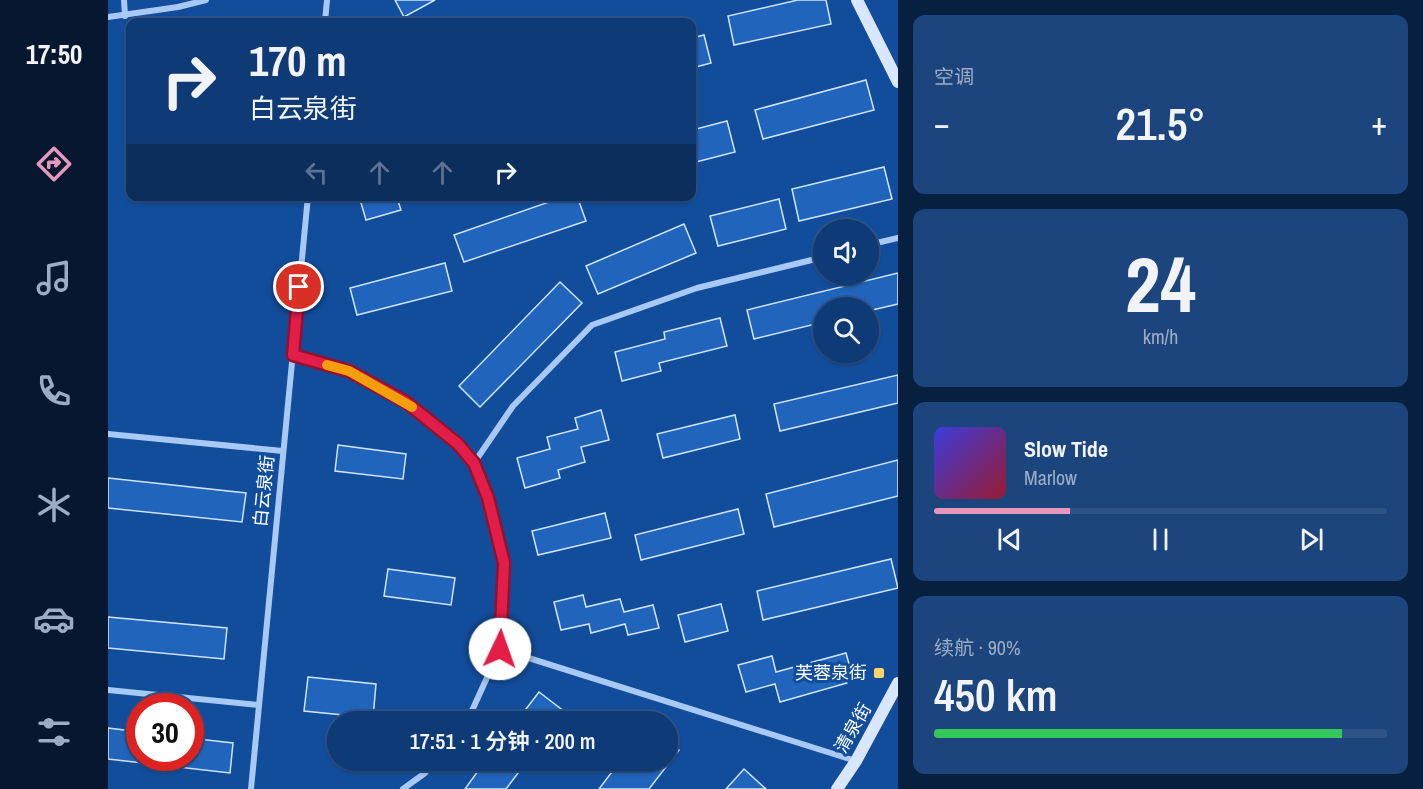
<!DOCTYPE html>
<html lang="zh">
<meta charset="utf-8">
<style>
:root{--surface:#0e3a75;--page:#1c457d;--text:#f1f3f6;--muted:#9badc5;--line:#2e5487;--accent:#e797bd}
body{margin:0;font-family:"Archivo Narrow","Noto Sans SC",sans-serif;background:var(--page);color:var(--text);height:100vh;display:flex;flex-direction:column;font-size:22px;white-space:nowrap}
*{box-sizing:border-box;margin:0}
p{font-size:20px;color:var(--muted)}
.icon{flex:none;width:33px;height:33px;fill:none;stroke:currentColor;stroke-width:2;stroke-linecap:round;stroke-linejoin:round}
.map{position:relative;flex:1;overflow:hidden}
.panel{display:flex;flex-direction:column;gap:15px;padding:15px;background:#082040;width:525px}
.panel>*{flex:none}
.banner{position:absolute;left:18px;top:18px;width:570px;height:183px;border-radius:12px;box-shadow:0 2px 4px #0004,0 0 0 2px var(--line);background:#0e3a75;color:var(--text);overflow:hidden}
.tools{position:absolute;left:705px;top:219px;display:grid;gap:12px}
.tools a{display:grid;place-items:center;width:66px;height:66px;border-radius:50%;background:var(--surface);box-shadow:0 2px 4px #0004,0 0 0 2px var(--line);font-size:30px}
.speed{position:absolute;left:18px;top:693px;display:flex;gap:12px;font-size:30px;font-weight:700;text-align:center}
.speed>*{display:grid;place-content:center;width:78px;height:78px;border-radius:50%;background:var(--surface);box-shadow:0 2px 4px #0004,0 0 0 2px var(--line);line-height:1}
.speed .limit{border:9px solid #d22;background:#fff;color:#111}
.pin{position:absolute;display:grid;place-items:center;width:51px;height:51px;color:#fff;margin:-26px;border:3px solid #fff;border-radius:50%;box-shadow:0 2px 6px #0007}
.me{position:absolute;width:66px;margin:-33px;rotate:3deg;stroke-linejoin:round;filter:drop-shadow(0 0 4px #0008)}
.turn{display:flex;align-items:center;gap:21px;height:126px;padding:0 24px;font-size:27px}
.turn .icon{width:78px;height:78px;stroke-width:2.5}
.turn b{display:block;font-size:42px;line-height:51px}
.lanes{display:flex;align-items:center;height:57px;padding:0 24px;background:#0003;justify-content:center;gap:30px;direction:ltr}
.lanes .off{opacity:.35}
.big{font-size:45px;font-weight:600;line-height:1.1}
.panel .tile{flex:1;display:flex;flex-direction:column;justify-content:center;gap:9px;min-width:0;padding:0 21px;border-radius:12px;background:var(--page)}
.panel .dial{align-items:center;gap:0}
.dial b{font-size:78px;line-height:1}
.song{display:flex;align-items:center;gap:18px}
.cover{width:72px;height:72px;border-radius:9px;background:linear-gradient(135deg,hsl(240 70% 55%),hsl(350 70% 35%))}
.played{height:6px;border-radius:3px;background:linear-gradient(90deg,var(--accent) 30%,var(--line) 30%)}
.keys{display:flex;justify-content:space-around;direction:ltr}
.heat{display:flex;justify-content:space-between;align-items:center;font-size:33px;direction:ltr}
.charge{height:9px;border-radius:4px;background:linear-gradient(90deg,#34c759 90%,var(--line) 0)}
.trip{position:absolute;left:219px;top:711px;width:351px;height:60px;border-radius:30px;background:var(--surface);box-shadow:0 2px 4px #0004,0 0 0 2px var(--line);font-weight:600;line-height:60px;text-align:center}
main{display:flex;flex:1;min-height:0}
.dock{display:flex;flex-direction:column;width:108px;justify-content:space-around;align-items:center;background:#06172f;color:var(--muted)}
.dock .icon{width:42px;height:42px}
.dock .current{color:var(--accent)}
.dock b{font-size:27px;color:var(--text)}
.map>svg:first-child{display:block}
.building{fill:#2064bb;stroke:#d0e4fd;stroke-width:1.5}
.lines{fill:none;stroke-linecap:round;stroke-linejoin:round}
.street{stroke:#a8c9f4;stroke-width:6}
.secondary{stroke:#d8e7fd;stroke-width:12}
.route-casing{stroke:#92132f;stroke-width:15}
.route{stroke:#e11d48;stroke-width:10}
.slow{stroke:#f59e0b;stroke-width:10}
.poi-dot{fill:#ffd56b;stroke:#124d9c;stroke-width:2}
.labels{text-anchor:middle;stroke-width:6;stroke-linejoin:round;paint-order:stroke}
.street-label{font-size:18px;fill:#fff;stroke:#124d9c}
.poi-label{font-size:18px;fill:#fff;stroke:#124d9c;text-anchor:end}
</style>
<main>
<nav class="dock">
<b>17:50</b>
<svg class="icon current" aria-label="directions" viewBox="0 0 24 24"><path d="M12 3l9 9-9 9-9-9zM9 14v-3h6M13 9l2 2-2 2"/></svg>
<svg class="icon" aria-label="music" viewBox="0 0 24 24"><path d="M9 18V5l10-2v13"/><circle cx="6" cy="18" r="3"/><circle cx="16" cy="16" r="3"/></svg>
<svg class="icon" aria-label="phone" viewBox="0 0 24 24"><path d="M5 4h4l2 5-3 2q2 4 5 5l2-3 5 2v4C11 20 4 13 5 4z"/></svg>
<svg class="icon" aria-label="climate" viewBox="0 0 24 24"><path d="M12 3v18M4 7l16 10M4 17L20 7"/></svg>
<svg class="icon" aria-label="car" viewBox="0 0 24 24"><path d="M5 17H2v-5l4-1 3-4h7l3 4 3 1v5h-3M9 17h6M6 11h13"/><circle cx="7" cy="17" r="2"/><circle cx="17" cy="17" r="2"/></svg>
<svg class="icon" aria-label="filters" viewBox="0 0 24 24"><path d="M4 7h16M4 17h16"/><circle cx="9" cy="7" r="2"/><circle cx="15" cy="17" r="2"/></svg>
</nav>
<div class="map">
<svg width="790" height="789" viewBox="0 0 790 789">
<rect width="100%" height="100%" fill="#124d9c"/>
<g class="building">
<path d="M287,0H327L296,17Z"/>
<path d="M690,0H718L723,24L626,45L620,16Z"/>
<path d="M596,35L603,63L584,68V38Z"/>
<path d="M758,80L766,110L655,139L647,110Z"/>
<path d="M619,121L627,152L584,163V130Z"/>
<path d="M776,167L784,199L691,221L684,189Z"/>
<path d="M251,196H307L290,201L293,210L258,220Z"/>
<path d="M458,196H469L478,221L356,262L346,235Z"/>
<path d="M671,199L678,229L610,246L602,216Z"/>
<path d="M576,224L588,253L490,294L478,266Z"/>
<path d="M337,263L344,291L249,315L242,288Z"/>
<path d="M790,273V304L760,311V308H716V322L646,339L639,310Z"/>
<path d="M452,282L474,303L372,407L351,386Z"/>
<path d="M612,318L619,346L551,363L553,371L514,381L507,352L557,339L556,332Z"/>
<path d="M790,375V403L672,431L666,404Z"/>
<path d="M493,410L501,440L473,447L477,462L450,470L452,478L417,488L409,458L442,449L439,437L470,429L467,418Z"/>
<path d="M627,415L632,439L555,458L549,434Z"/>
<path d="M230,445L298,454L295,479L227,471Z"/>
<path d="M790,460V496L666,527L658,494Z"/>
<path d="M0,478L138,493L134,522L0,508Z"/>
<path d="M630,509L636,534L533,560L527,535Z"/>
<path d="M497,513L503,538L430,555L424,531Z"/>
<path d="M783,559L790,588L655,620L649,591Z"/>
<path d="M280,569L347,578L343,605L276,596Z"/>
<path d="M475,595L478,607L512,599L516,612L545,605L551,628L520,635L517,624L483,633L481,624L453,630L446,602Z"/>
<path d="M613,604L620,631L577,642L570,615Z"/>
<path d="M0,617L119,628L116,659L0,648Z"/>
<path d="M738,653L743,671L736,673L739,683L672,702L667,684L638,692L630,665L664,656L668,672Z"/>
<path d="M200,677L268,684L265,718L196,711Z"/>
<path d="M431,692L457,712L450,722H408Z"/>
<path d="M0,728L32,732V758H82V738L125,743L122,773L0,759Z"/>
<path d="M560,741L571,750L541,789H491L513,760H560Z"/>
<path d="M378,760H420L398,789H357Z"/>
<path d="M636,769L658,789H618Z"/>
</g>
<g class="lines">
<g class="street">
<path d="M16,0L17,16"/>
<path d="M0,17L70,7L98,0"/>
<path d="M217,22L219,0"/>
<path d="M760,245L790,238"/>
<path d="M185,355L241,371L298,402L350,444L366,463L380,497L396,563L392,649L362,715L357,722"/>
<path d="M0,434L175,451"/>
<path d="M366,463L405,406L484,325L589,288L716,257"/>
<path d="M392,649L748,761"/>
<path d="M0,690L151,705"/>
<path d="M143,789L200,196"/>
<path d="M295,789L317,773L327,760"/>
</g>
<g class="secondary">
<path d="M749,0L790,82"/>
<path d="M729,789L748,761L790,683"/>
</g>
</g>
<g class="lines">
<g class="route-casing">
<path id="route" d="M191,287L185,355L241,371L298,402L350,444L366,463L380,498L396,563L392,649"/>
</g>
<use href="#route" class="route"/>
<path class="slow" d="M219,365L241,371L304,407"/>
</g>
<rect class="poi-dot" x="765" y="667" width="12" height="12" rx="3"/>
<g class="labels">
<g class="street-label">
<text transform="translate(156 491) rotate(-84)" y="6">白云泉街</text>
<text transform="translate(745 728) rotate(-60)" y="6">清泉街</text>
</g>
<g class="poi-label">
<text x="759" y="679">芙蓉泉街</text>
</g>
</g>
</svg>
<div class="tools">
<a><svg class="icon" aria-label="sound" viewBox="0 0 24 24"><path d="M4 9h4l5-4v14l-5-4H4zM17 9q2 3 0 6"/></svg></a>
<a><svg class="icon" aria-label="search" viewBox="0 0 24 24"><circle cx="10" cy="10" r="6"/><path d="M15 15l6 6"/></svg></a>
</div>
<div class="speed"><div class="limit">30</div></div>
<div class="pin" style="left:191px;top:287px;background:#d93025"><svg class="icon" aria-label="arrive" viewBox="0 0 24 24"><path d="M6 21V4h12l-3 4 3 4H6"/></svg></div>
<svg class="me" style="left:392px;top:649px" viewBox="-20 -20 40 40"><circle r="19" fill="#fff"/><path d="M0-13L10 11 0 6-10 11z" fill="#e11d48"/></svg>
<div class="trip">17:51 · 1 分钟 · 200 m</div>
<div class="banner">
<div class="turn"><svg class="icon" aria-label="right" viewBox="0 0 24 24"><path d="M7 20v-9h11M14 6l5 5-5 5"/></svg><div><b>170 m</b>白云泉街</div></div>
<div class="lanes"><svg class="icon off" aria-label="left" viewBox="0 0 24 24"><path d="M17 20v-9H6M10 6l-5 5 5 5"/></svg><svg class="icon off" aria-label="ahead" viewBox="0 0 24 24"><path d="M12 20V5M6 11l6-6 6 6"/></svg><svg class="icon off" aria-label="ahead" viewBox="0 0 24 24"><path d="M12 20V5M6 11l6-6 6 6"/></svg><svg class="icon" aria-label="right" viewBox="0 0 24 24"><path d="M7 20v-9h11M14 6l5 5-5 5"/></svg></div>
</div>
</div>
<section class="panel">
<div class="tile"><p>空调</p>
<div class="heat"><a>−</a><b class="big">21.5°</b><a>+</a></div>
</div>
<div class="tile dial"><b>24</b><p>km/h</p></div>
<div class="tile">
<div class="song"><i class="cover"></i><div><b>Slow Tide</b><p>Marlow</p></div></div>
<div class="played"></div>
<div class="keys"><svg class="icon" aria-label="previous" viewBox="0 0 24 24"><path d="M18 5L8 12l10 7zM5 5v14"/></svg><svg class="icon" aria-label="pause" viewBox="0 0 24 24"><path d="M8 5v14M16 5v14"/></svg><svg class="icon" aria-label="next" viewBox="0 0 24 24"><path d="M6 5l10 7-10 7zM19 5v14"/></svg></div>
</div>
<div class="tile"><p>续航 · 90%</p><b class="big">450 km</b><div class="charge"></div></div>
</section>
</main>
